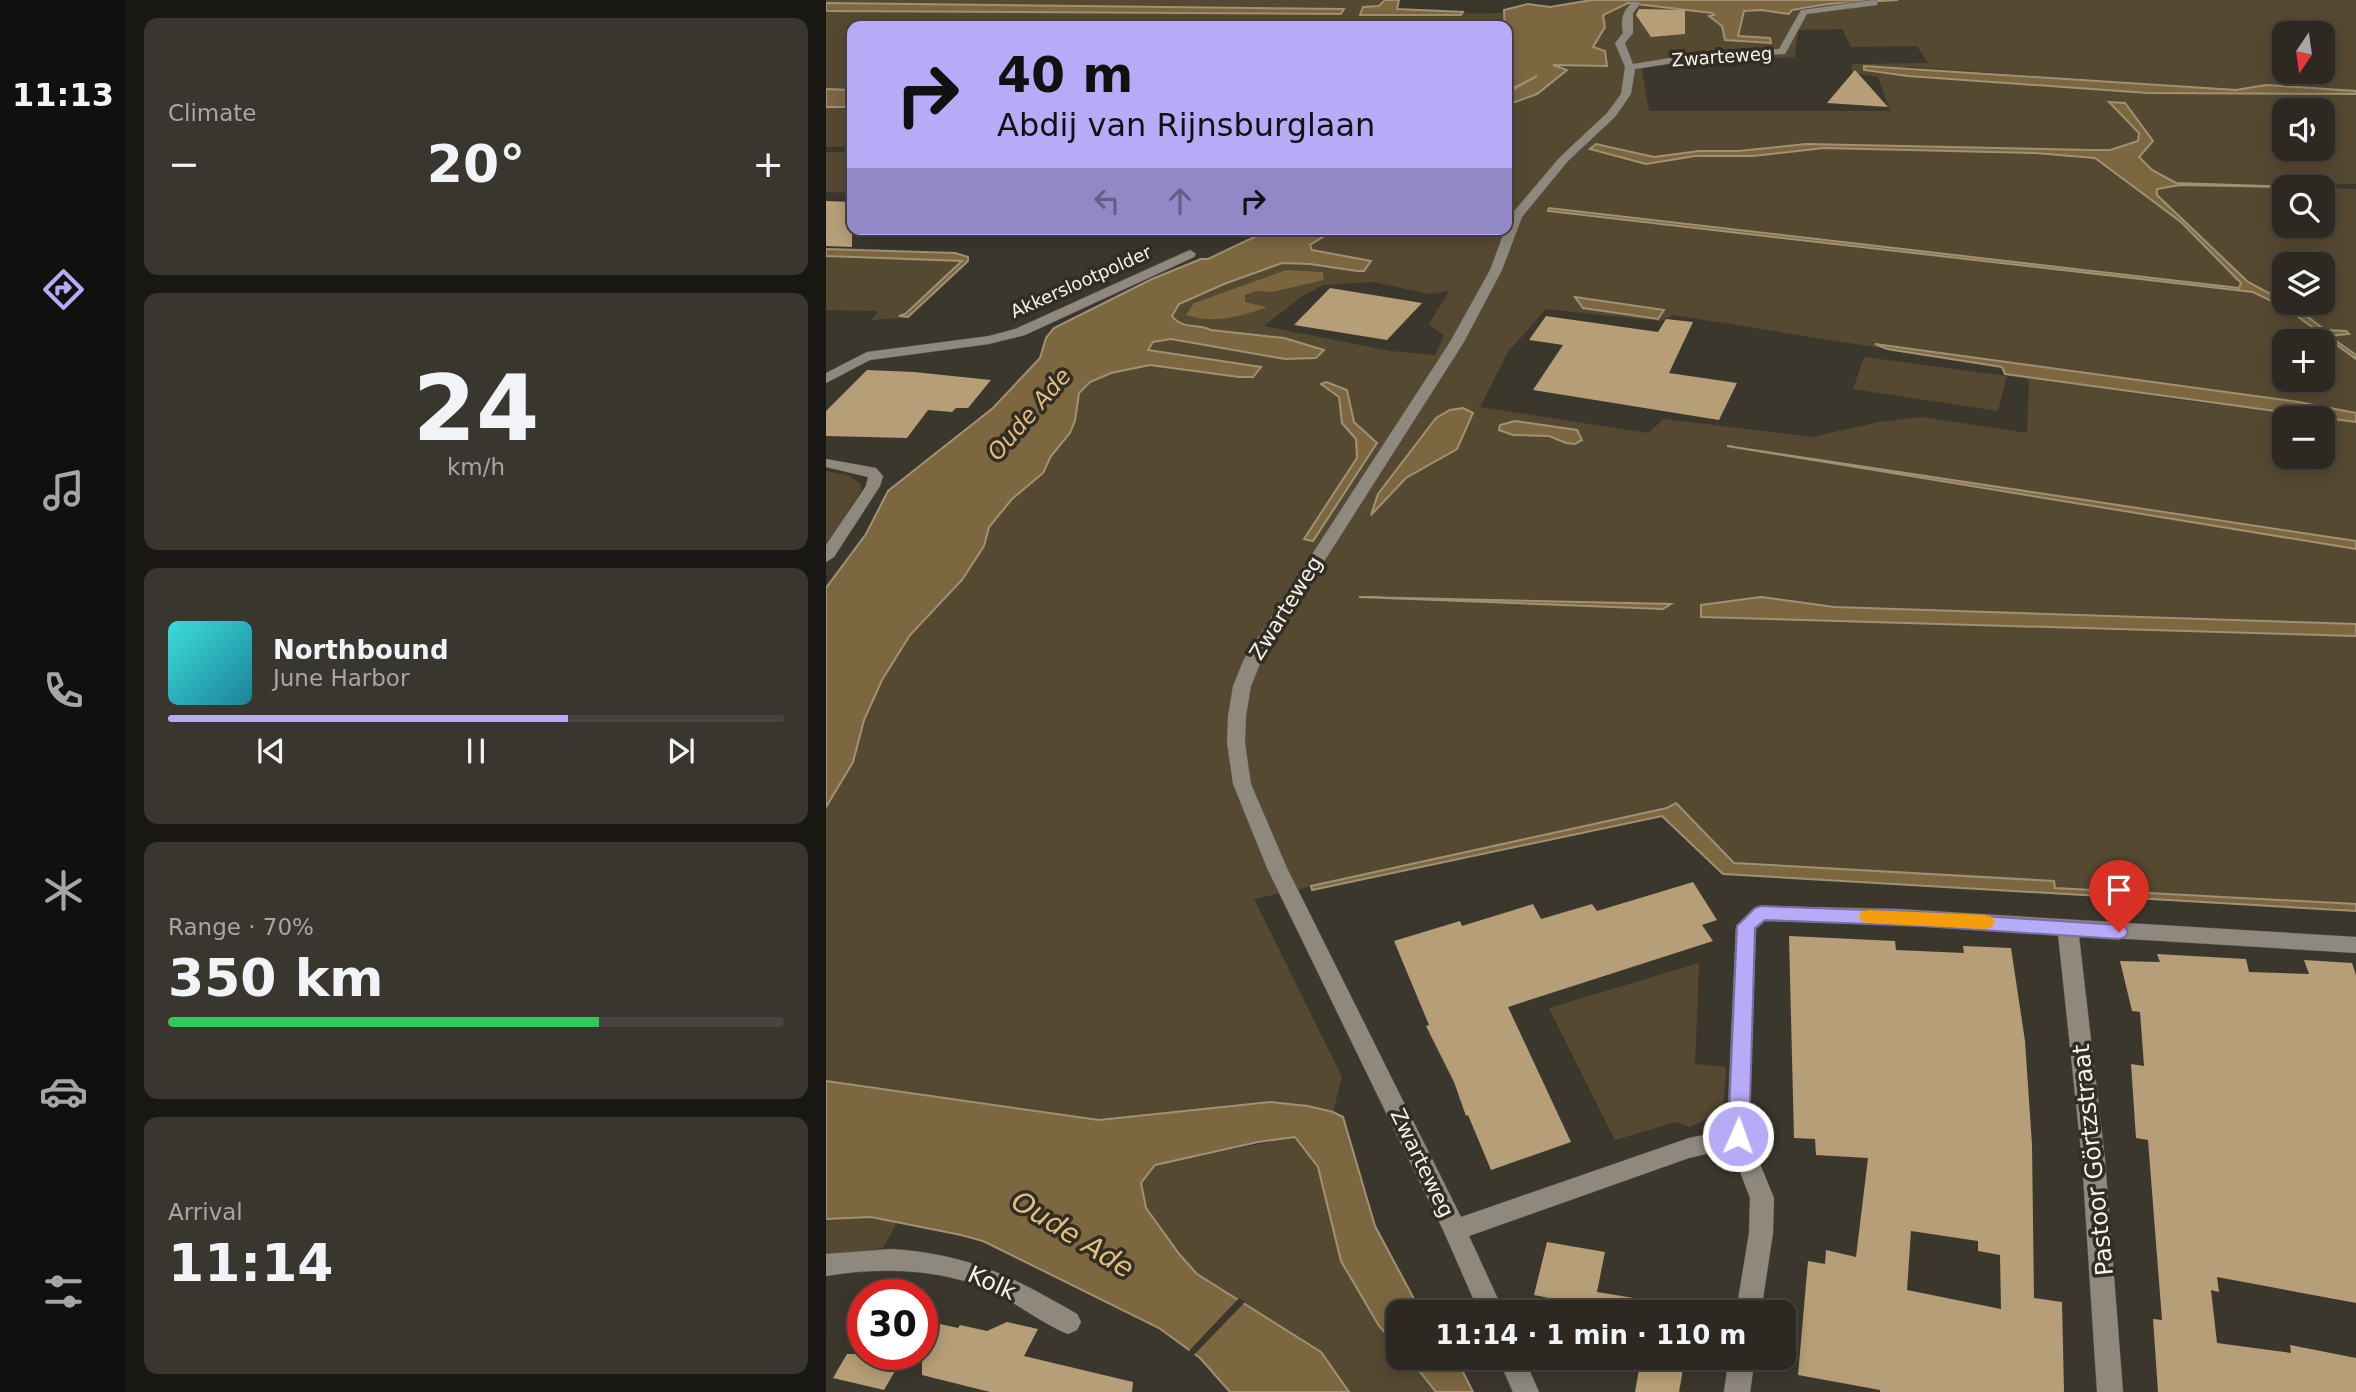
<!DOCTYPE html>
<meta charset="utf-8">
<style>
:root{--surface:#2d2922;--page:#39352f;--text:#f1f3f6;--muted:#a7a6a5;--line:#484540;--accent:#b7abf8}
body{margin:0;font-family:"DejaVu Sans",sans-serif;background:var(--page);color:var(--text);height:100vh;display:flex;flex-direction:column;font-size:26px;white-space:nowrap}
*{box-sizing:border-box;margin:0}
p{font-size:23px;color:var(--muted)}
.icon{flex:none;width:38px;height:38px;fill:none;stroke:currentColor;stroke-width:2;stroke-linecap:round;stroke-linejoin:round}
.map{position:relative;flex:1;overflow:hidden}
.side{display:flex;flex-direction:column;gap:18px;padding:18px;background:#191713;width:700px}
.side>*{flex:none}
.hud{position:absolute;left:21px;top:21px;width:665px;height:214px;border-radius:14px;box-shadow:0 4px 18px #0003,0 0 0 2px var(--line);background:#b7abf8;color:#111;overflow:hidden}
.needle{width:46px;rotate:193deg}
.buttons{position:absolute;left:1446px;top:21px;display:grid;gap:14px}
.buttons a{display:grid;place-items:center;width:63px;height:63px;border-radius:14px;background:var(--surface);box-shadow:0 4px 18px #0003,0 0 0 2px var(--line);font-size:35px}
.speed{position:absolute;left:21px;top:1279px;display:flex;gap:14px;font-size:35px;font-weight:700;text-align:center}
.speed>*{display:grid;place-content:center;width:91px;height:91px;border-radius:50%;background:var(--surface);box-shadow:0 4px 18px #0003,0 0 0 2px var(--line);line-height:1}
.speed .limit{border:10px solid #d22;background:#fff;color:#111}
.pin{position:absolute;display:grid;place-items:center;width:60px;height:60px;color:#fff;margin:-72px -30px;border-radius:50% 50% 50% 0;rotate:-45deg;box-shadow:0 0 7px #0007}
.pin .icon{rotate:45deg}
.me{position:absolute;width:77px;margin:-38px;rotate:2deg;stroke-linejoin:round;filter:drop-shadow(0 0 5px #0008)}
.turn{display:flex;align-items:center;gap:24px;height:147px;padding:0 35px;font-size:32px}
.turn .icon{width:91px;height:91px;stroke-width:2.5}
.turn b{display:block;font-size:49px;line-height:60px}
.lanes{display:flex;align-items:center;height:66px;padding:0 35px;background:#0003;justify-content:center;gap:35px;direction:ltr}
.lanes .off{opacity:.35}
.big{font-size:52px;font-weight:600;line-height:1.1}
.side .card{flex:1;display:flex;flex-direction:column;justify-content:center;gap:10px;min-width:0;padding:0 24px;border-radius:14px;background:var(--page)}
.side .dial{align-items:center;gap:0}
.dial b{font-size:91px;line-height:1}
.song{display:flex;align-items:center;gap:21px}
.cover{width:84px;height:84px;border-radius:10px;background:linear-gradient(135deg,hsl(180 70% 55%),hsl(190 70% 35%))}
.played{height:7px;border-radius:4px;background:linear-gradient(90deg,var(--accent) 65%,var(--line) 65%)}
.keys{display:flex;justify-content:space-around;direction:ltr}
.heat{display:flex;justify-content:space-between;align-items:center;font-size:38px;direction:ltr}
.charge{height:10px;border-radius:5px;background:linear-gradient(90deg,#34c759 70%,var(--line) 0)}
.trip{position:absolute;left:560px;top:1300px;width:410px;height:70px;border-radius:14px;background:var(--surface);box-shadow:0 4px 18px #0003,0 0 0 2px var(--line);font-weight:600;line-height:70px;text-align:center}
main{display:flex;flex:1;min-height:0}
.tabs{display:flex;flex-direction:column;width:126px;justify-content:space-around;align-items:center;background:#12100e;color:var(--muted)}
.tabs .icon{width:49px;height:49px}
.tabs .on{color:var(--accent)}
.tabs b{font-size:32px;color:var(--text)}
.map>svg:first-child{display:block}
.green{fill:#564932;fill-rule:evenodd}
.forest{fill:#7a653f}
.water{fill:#7c6741;stroke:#a19174;stroke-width:2}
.pier{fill:#3c372d}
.building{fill:#b69f78;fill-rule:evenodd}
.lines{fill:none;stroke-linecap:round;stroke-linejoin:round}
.minor-casing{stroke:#5a554d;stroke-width:1}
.minor{fill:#8e887d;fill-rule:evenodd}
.route{fill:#b7abf8;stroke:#776fa1;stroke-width:2}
.slow{fill:#f59e0b}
.labels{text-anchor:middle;stroke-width:7;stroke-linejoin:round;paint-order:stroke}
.far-street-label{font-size:18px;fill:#f6f2ec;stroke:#322d23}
.street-label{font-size:21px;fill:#f6f2ec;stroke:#322d23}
.water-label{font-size:23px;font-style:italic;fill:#e2be80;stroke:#322d23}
.near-street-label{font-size:24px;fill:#f6f2ec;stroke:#322d23}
.near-water-label{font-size:28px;font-style:italic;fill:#e2be80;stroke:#322d23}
</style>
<main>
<nav class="tabs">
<b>11:13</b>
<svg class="icon on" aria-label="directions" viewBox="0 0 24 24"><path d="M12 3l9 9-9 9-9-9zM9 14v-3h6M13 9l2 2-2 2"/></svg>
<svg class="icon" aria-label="music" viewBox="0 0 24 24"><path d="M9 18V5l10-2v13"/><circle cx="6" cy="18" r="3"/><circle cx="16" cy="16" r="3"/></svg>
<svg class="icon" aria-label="phone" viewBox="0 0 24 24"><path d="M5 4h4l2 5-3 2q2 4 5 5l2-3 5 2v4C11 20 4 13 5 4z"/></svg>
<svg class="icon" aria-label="climate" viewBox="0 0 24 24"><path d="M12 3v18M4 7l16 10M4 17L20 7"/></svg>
<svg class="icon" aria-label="car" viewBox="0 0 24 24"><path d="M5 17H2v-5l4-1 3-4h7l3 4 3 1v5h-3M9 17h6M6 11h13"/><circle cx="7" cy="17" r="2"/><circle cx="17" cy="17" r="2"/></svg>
<svg class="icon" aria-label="filters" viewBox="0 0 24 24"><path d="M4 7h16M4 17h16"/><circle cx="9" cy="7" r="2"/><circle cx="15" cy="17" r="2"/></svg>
</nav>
<section class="side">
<div class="card"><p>Climate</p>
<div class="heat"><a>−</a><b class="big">20°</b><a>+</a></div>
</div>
<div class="card dial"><b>24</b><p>km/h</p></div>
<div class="card">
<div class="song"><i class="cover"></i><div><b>Northbound</b><p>June Harbor</p></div></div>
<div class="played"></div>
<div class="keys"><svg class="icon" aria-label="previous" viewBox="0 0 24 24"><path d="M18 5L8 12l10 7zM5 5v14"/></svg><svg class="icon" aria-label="pause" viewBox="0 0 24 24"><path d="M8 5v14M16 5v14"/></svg><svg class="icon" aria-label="next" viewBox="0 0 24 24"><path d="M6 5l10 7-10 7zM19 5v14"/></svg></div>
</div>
<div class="card"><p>Range · 70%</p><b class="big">350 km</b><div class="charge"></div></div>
<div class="card"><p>Arrival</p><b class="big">11:14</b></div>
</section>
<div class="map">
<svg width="1530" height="1392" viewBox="0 0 1530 1392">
<rect width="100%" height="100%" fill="#3c372d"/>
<g class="green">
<path d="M0,0H559L553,6L534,15L678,13V26H26V90L0,89V11L515,14L518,9L0,3Z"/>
<path d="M1530,0V91L1440,85L1410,90L1085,67H1038L1082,76L1322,93L1530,94V184H1486L1488,187H1458V226H1496V188L1530,189V355L1461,303H1496V264H1458V301L1422,282L1331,195V189L1353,185L1466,186L1350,183L1326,170L1313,157L1316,152L1313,133L1312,141L1284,150H1263L980,144L913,151H873L828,157L770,144L820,164L869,156H927L998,148L1209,153L1269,158L1355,222L1415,284L1413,288L723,208L722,211L1427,292L1460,308L1530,359V413L1472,402L1052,345L1061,349L847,315L834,321L720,309L682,352L654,407L822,433L838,419L986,437L1053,422L1095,417L1201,433L1203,380L1192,376L1377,403L1442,408L1530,422V541L985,459L1530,549V624L1008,607L935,597L875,616L1530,636V904L1229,888L1227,881L908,863L849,803L841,808L428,899L516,1077L507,1112L444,1102L273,1120L0,1081V807L27,762L38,720L56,680L84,635L136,580L158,546L163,527L186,499L217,473L225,456L244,433L249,421L253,393L264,382L292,370L324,365L413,377L434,368L321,350L327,342L345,339L391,346L498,351L458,338L385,330C370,323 357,330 345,316L353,304L398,284L456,263L484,264L538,271L545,261L485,250L484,245L510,229H681V105L711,94L740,70L726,65L781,66L767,47L779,27L776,15L802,3L886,13L896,26L899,40L944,38L912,36L918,11H948L1002,4L1072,0ZM1016,29L1025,47L1091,46L1102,63L1026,64V73L1052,77L1064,111H823L816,69L847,62L969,57L972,30ZM1458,33H1496V72H1458ZM1458,110H1496V149H1458ZM460,270L497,272L498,280L447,292L431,291L418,295L419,302L439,307L368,303ZM547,282L604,294L623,291L603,324L618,336L609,355L564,351L438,326L475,297L497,285ZM1458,341H1496V380H1458ZM496,384L521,390L528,422L543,435L488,540L478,538L531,458L530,438L516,423L513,397ZM636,408L647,413L612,460L580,478L546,513L624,410ZM1458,418H1496V457H1458Z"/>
<rect x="0" y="107" width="26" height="40"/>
<path d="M0,152H26V193L0,192Z"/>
<path d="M0,256L135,261H136L74,316L75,318L46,320L52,311L0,310Z"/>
<path d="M1038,357L1181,376L1172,411L1027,389Z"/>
<path d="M0,471L22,475L34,483L35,491L0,546Z"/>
<path d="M873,963L869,1064L900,1067L898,1101L894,1112L864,1127L850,1122L789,1140L723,1008Z"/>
<path d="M469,1137L492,1167L515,1261L553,1326L572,1347V1358H583L610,1392H523L495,1352L371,1274L354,1255L320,1208L315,1183L329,1165Z"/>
<path d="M45,1217L71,1222L57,1248L0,1255V1219Z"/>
</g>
<path class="forest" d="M460,270L497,272L498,280L447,292L431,291L419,295V302L441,307C413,317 389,324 360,315L368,303Z"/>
<g class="water">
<path d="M559,0H573L571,9L637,12L635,15H534L537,7L553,6Z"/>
<path d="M766,0H1072L1002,4L966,10L963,14L935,10L918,11L912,36L944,38L945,43L899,40L896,26L883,16L888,15L886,13L802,3L777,15L779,27L767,47L779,51L781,66L727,65L741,70L711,94L681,105V93L711,76L681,91L678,10L702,4L724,7Z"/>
<path d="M0,3L518,9L515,14L0,11Z"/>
<path d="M1038,66L1410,90L1440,85L1530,91V94L1322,93L1082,76L1038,70Z"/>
<path d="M0,89L26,90V107H0Z"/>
<path d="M1283,102L1299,103L1327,141L1313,157L1326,170L1350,183L1468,187L1354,185L1331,189V195L1422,282L1469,307L1499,330L1520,331L1523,334L1503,336L1530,355V359L1460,308L1427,292L722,211L723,208L1413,288L1415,283L1355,222L1269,158L1209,153L998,148L927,156H869L820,164L764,149L770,144L828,157L873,151H913L980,144L1263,150H1284L1312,141L1313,133Z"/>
<path d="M445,229H510L484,245L486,250L545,261L538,271H531L484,264L456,263L398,284L353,304L346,316C357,330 370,323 385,330L458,338L498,350L490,358L459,359L345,339L327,342L322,350L435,367L427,377H413L324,365L285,373L264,382L253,393L249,421L244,433L225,456L217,473L186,499L163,527L158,546L136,580L84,635L56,680L38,720L27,762L0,807V588L40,534L62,491L167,408L214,358L220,338L228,328L326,279L375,259H382Z"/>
<path d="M0,249L129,253L142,257V261L82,317L73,316L79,314L136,261L0,256Z"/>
<path d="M749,297L838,310L832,319L757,308Z"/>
<path d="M1049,344L1473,402L1530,413V422L1179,374L1176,367L1061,349Z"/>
<path d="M500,382L521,390L528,422L551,443L487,541L478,539L531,458L530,439L516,423L513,397L495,384Z"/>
<path d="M637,408L647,413L631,449L580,478L545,515L552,494L610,418L624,410Z"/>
<path d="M689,421L751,430L756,440L749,444L740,443L723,436L687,435L673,430L674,425Z"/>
<path d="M901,446L1530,541V549Z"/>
<path d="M533,597L845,604L837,609Z"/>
<path d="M935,597L1008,607L1530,624V636L875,617V605Z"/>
<path d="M850,803L908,863L1228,881L1229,888L1530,904V911L897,874L836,816L486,890L485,886L841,808Z"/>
<path d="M0,1081L273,1120L444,1102L482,1106L507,1112L517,1117L549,1226L595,1312H572V1347L553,1326L515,1261L492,1167L469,1137L432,1142L329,1165L315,1183L320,1208L354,1255L371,1274L495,1352L523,1392H404L374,1358L333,1328L157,1241L135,1235L45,1217L0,1219Z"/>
<path d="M583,1358H630L647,1392H610Z"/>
</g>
<path class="pier" d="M413,1298L419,1302L366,1357L361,1353Z"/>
<g class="building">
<path d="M813,9L859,10V34L825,37L810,15Z"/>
<path d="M1029,70L1062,107L1001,103Z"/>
<path d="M0,201L26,202V247L0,246Z"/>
<path d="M504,288L553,296L596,303L561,340L468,325Z"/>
<path d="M720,316L832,332L840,319L867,322L843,373L911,383L893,420L707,390L737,345L703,340Z"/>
<path d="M41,370L88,372L165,380L142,408H130L126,412L102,410L81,438L0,436V411Z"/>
<path d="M867,882L891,920L876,925L887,941L682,1007L745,1142L665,1170L642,1115L640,1116L628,1082L600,1026L603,1025L568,941L634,921L636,926L707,904L715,919L766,904L771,911Z"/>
<path d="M963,936L1069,941L1070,950L1138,953L1137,946L1185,948L1199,1041L1206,1145L1208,1298L1236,1302L1238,1392H1054V1390L972,1375L982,1261L999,1264L1000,1250L1030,1257L1042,1158L990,1155L989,1139L968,1138ZM1085,1231L1152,1241V1251L1174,1255L1175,1309L1081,1290Z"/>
<path d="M1331,954L1420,959L1423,972L1483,974L1478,960L1526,963L1530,975V1303L1391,1277L1393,1292L1385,1290L1391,1343L1465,1353L1464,1345L1530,1358V1392H1332L1327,1319L1336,1320L1322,1140L1310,1138L1305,1064L1318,1066L1314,1012L1306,1011L1294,961L1334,962Z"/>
<path d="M721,1242L779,1252L771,1292L814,1299L812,1312H741L743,1302L708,1295Z"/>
<path d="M96,1320L132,1328L134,1325L161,1331L181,1322L212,1329L198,1356L307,1382L306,1392H164L96,1375Z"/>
<path d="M21,1354H79L58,1390L7,1378Z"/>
<path d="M815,1358H859L853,1392H809Z"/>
</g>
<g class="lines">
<g class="minor-casing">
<g id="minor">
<path d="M1048,0L1052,3L1051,5L981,14L959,54L880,58L809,69L805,94L789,117L742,161L696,217L676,270L638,342L436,659L425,686L420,716L419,743L425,784L461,868L635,1217L863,1138L901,1130L910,926L928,908L935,906L1072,909L1530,937V953L1253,936L1279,1160L1297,1392H1271L1256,1160L1232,934L1072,925L939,921L930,929L923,1137L948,1198L947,1233L935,1312H910L923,1233L924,1198L905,1148L863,1158L643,1236L678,1312H653L618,1232L441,868L407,784L401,743L402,716L407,686L418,659L624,342L664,270L684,216L734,157L781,113L795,94L799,67L789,43L797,33C794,19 797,10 808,1L815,3L807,13V33L799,43L807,64L880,52L953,49L975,10Z"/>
<path d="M364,250L370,254L368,257L199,335L163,344L44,360L0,383V373L41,352L163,336L189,329Z"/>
<path d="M0,459L50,468L57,476L54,486L8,557L0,562V545L40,486L42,477L0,467Z"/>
<path d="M65,1249C142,1254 186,1276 251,1314L255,1322L251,1330L242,1334C217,1324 195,1306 171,1294C119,1268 56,1267 0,1276V1254Z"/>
<path d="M672,1358H698L713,1392H687Z"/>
<path d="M903,1358H929L924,1392H898Z"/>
</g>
</g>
<use href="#minor" class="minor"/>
</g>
<path class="route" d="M935,906L1096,912L1293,925L1299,927L1302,932L1299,937L1293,939L1096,926L939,920L929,928L923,1136L919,1143L912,1145L905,1143L902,1136L911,926L929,908Z"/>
<path class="slow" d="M1042,910L1159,915L1166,917L1169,922L1166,927L1159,929L1042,923L1035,921L1033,917L1035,912Z"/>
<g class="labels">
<g class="far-street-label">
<text transform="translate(896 57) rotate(-4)" y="6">Zwarteweg</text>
<text transform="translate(255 282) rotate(-24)" y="6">Akkerslootpolder</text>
</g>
<g class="street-label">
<text transform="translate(460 608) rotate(-58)" y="7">Zwarteweg</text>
<text transform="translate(596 1163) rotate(64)" y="7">Zwarteweg</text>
</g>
<g class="water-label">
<text transform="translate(203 414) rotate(-49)" y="8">Oude Ade</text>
</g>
<g class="near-street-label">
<text transform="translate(1267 1160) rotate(-96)" y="8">Pastoor Görtzstraat</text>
<text transform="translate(166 1283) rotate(24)" y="8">Kolk</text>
</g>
<g class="near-water-label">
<text transform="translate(247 1234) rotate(32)" y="10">Oude Ade</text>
</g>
</g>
</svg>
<div class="buttons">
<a><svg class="needle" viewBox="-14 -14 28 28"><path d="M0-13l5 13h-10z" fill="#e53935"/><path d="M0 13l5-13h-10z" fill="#a7a6a5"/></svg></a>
<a><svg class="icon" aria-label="sound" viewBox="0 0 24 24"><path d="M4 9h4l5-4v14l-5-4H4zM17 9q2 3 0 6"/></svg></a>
<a><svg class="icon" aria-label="search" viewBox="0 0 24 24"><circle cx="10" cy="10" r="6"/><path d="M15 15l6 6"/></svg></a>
<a><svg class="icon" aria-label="layers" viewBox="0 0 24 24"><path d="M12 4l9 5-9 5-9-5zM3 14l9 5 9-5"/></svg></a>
<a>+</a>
<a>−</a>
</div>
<div class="speed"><div class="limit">30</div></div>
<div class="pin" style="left:1293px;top:932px;background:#d93025"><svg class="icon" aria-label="arrive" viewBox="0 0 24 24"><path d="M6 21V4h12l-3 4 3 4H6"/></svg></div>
<svg class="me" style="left:912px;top:1136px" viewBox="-20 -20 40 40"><circle r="17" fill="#b7abf8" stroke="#fff" stroke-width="3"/><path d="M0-11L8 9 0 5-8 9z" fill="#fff"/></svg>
<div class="trip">11:14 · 1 min · 110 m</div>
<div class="hud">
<div class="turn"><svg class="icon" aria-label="right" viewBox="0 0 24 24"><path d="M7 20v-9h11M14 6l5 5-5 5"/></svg><div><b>40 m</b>Abdij van Rijnsburglaan</div></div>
<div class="lanes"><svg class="icon off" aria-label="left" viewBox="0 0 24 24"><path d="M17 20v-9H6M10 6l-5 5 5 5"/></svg><svg class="icon off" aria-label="ahead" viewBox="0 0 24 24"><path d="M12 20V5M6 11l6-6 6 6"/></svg><svg class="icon" aria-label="right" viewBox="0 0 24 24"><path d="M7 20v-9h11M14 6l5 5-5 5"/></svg></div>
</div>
</div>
</main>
